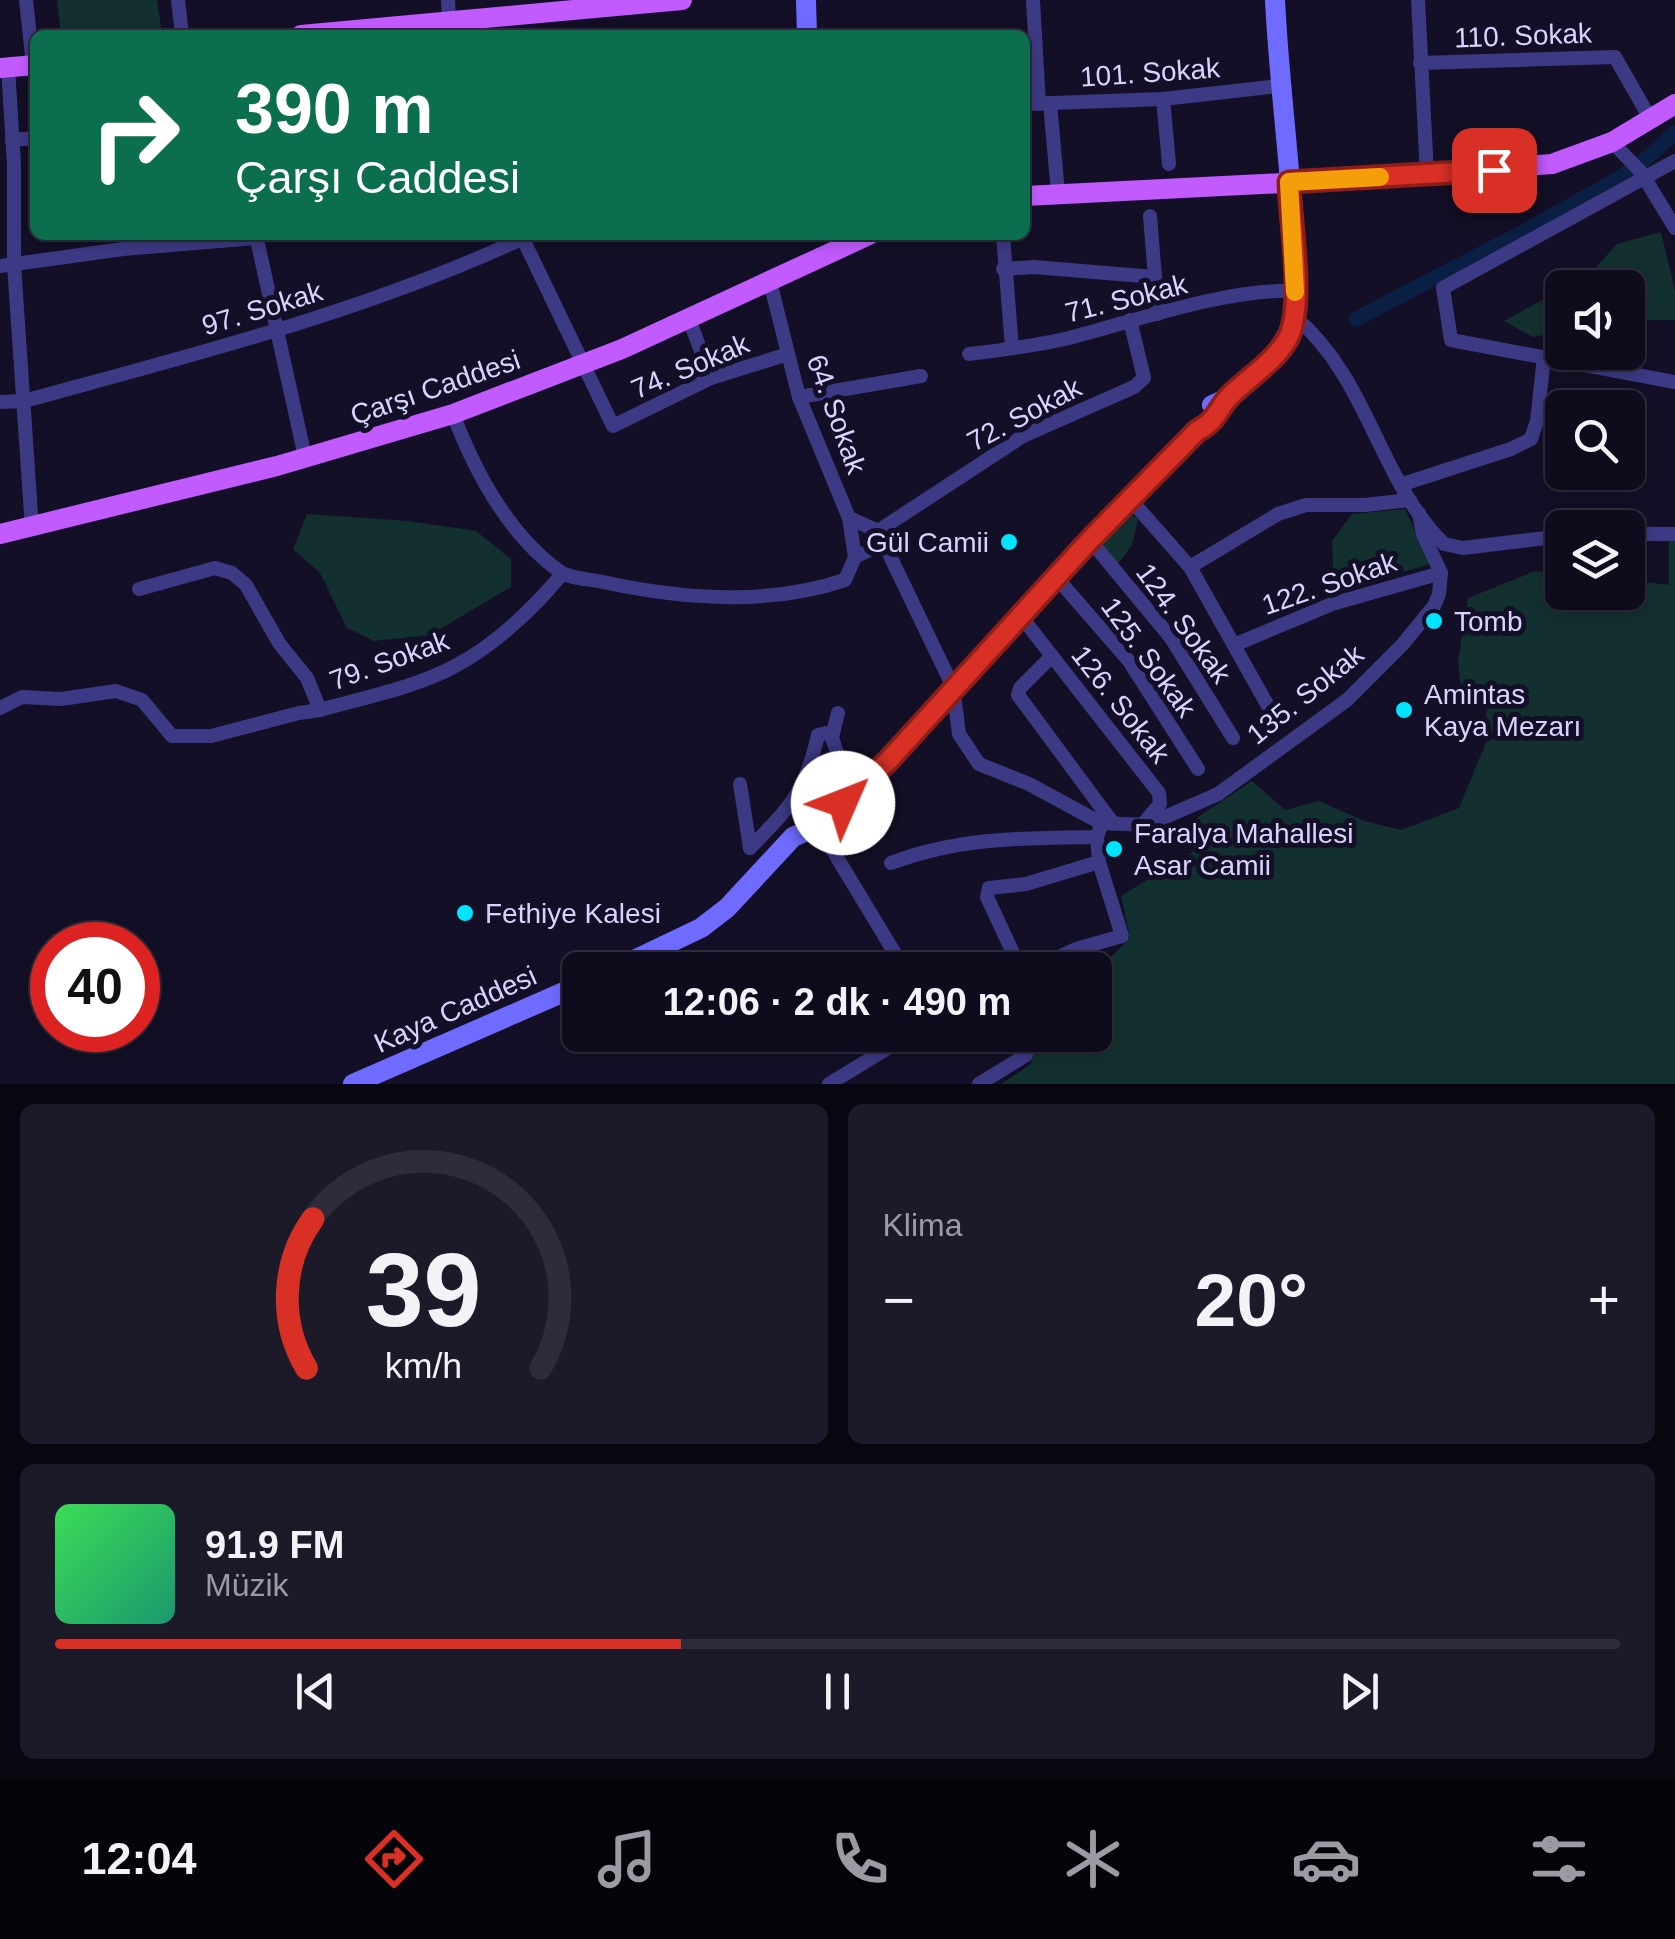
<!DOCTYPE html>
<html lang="tr">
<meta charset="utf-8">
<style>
:root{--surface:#0e0b1c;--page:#1c1929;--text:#f1f3f6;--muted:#9b9ba3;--line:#2e2b3b;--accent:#d93025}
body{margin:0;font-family:Helvetica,sans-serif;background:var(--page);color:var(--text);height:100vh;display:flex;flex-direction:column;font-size:38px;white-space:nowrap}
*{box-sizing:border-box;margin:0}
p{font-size:32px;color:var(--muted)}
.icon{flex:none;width:55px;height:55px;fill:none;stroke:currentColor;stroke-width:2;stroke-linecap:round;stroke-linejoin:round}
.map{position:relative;height:1084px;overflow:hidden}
.sheet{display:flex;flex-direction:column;gap:20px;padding:20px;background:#08060f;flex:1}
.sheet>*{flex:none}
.guide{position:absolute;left:30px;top:30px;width:1000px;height:210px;border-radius:15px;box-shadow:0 5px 15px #0003,0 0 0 2px var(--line);background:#0b6e4f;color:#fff;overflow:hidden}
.buttons{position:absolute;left:1545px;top:270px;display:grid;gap:20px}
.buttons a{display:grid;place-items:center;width:100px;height:100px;border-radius:15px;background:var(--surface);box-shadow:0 5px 15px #0003,0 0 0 2px var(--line);font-size:50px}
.speed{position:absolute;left:30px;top:922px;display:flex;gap:20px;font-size:50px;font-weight:700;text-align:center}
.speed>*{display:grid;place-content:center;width:130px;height:130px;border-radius:50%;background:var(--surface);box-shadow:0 5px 15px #0003,0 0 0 2px var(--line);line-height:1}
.speed .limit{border:15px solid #d22;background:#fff;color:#111}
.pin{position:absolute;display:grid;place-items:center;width:85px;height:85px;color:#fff;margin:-42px;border-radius:20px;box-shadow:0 5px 15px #0006}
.me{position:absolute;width:110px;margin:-55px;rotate:46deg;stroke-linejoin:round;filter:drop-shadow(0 0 8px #0008)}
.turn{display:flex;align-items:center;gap:35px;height:210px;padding:0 40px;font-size:45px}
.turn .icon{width:130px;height:130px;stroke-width:2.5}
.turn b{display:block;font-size:70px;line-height:85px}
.big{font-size:75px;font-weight:700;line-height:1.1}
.sheet .card{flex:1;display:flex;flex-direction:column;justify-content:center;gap:15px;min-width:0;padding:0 35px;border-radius:15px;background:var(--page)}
.sheet .dial{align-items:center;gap:0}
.dial svg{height:260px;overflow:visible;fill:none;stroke:var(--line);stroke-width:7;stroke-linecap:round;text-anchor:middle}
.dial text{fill:var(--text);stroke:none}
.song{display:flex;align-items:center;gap:30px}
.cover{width:120px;height:120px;border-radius:15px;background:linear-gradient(135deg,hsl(130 70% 55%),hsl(160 70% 35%))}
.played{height:10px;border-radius:5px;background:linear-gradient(90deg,var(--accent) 40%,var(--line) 40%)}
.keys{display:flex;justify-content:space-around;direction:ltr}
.heat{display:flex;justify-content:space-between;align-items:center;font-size:55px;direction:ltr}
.sheet .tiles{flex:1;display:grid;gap:20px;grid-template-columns:1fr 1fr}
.card:last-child{grid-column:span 2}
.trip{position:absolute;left:562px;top:952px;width:550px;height:100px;border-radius:15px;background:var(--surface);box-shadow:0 5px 15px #0003,0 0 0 2px var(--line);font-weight:700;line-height:100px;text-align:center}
.tabs{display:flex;height:160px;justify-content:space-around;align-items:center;background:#06040b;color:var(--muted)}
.tabs .icon{width:70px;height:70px}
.tabs .on{color:var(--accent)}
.tabs b{font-size:45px;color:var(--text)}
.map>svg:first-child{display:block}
.green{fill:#12302f}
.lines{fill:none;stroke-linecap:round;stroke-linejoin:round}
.canal{stroke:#0a1f44;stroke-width:15}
.street{stroke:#3d3a85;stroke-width:14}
.secondary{stroke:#6f6bff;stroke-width:20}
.primary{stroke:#c25bff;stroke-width:20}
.route-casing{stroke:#8d1f18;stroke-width:25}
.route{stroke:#d93025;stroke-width:18}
.slow{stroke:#f59e0b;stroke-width:18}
.poi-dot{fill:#00e5ff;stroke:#130f26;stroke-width:4}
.labels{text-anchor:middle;stroke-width:10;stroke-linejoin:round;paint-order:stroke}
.street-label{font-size:28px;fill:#d9d4ff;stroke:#130f26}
.poi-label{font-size:28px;fill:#d9d4ff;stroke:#130f26;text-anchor:start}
</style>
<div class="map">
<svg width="1675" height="1084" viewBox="0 0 1675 1084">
<rect width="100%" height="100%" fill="#130f26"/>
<g class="green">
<path d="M57,0H157L162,34L61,35Z"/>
<path d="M1661,232L1675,291V320H1642L1629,360L1608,357L1605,353L1628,352V288L1565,287L1592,272L1617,244Z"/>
<path d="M1562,289V331L1533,337L1504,321Z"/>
<path d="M1405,509L1431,564L1334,591L1332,541L1352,514Z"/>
<path d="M1130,513L1138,519L1132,545L1117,565L1099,544Z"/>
<path d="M307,514L408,521L476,531L511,559V587L430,635L374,641L347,628L320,573L293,549Z"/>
<path d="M1669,539L1675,540V1084H1001L1031,1064L1030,1041L1035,1035H1095V970H1056L1080,958L1107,961L1130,938L1121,896L1193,852L1195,819L1252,781L1285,810L1319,801L1364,821L1401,830L1459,808L1487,740L1486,694L1461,689L1458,662L1468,598L1535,571L1562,574V592H1628V580L1669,585Z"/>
</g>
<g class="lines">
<path class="canal" d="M1356,319L1525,231L1633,170L1675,133"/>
<g class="street">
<path d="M26,0L33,65"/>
<path d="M178,0L182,35"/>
<path d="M448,0L449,19"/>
<path d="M1033,0L1039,104"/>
<path d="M1418,0L1427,174"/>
<path d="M1420,63L1615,57L1651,120"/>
<path d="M8,67L14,165V265L32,529"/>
<path d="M1163,99L1169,164"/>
<path d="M1050,103L1058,193"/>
<path d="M1025,104L1163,99L1279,86"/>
<path d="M12,140L35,138"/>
<path d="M1612,142L1641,172L1675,228"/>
<path d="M1675,161L1443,288L1451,340L1675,382"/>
<path d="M1150,216L1158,314"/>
<path d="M256,235L305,457"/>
<path d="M1003,235L1012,348"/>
<path d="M523,239L613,426L711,378L788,354"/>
<path d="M0,266L123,249L257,238"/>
<path d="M1003,269L1034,267L1154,277"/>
<path d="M770,282L799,397L849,518L878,531L953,687L959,734L979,764L1029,784L1101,823"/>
<path d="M1295,317C1369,379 1378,479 1444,544L1463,548L1562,536"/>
<path d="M689,319L711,378"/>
<path d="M969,354C1002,350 1036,346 1069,338C1135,321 1228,288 1296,291"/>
<path d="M799,397L921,376"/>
<path d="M0,402L24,401C196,354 368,311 530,235"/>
<path d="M453,414C475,472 507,533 559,571C570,579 589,579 603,582C681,599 768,606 845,580L855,557L884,543"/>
<path d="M1403,484L1511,449L1531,439L1537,421L1544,357"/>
<path d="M1130,499L1190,567L1272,713"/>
<path d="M849,518L855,557"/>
<path d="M878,531L1023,436L1134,387L1144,378L1130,320"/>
<path d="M1628,534H1675"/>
<path d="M1090,540L1171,638L1233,738"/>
<path d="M1190,567L1278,514L1306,505H1365L1410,500"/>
<path d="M1056,577L1129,661L1198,769"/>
<path d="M139,589L215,568L232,573L246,585L279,643L307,678L320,710"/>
<path d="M1020,615L1159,793L1160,804L1142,825"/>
<path d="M1234,645L1332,604L1441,573"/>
<path d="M1052,656L1020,688L1018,695L1112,822"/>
<path d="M0,708L22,697L61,699L116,691L142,700L172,736H211L299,713L320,710C363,698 417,687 455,666C495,645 534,608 562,574"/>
<path d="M838,713L832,737L837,753L843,803"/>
<path d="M740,784L750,848"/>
<path d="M1101,823L1147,825L1218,794L1347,700L1402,645L1434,606L1439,594L1441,573L1423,534L1419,513"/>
<path d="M818,826L905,970"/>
<path d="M750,848C790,807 805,793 818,735L826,733L832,737"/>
<path d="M891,863C959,837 1026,838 1097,837L1100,828"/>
<path d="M1021,970L987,897L989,888L1026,884L1099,862L1097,837"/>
<path d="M1030,970L1076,949L1122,936L1099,862"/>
<path d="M829,1084L909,1035"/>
<path d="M979,1084L1026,1055"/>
</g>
<g class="secondary">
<path d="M806,0L807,35"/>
<path d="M1212,405C1244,393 1284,350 1295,317C1298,212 1280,105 1275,0"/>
<path d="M613,970L701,928L727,908L793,837L818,826L843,803L888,761L1090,540L1197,431L1215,420L1223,401"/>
<path d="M353,1084L580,985"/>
</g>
<g class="primary">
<path d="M301,35L682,0"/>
<path d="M0,68L35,65"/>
<path d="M1025,196L1304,182L1552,164L1612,142L1675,104"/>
<path d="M0,534L277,466L453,414L622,349L869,235"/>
</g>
</g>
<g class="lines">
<g class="route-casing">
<path id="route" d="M843,803L888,761L1090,540L1197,431C1219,420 1217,407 1233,393C1251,376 1276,360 1288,338C1305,305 1290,221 1289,182L1494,170"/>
</g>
<use href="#route" class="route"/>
<path class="slow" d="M1295,292L1289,182L1380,177"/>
</g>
<g class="poi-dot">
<circle cx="1009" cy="542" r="10"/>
<circle cx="1434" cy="621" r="10"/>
<circle cx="1404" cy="710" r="10"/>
<circle cx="1114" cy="849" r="10"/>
<circle cx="465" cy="913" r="10"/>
</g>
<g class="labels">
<g class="street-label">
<text transform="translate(1523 35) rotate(-2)" y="10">110. Sokak</text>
<text transform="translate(1150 72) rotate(-4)" y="10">101. Sokak</text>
<text transform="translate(1126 298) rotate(-14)" y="10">71. Sokak</text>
<text transform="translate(262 308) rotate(-17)" y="10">97. Sokak</text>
<text transform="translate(690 366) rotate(-23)" y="10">74. Sokak</text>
<text transform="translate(435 387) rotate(-19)" y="10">Çarşı Caddesi</text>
<text transform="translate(837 414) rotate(70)" y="10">64. Sokak</text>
<text transform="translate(1024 414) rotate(-28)" y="10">72. Sokak</text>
<text transform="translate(1329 583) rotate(-19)" y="10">122. Sokak</text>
<text transform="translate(1184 623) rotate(54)" y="10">124. Sokak</text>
<text transform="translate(1149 657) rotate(54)" y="10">125. Sokak</text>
<text transform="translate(389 660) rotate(-20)" y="10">79. Sokak</text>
<text transform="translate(1305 694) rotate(-39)" y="10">135. Sokak</text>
<text transform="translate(1121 704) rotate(52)" y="10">126. Sokak</text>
<text transform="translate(455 1009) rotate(-24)" y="10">Kaya Caddesi</text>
</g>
<g class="poi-label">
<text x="989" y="552" text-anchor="end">Gül Camii</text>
<text x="1454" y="631">Tomb</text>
<text x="1424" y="704">Amintas<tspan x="1424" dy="32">Kaya Mezarı</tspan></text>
<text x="1134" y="843">Faralya Mahallesi<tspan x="1134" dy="32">Asar Camii</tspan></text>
<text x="485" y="923">Fethiye Kalesi</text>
</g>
</g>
</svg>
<div class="buttons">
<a><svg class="icon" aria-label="sound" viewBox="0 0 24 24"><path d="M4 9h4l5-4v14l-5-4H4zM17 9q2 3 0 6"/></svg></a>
<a><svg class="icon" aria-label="search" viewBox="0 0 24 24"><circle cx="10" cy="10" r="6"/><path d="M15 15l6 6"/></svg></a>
<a><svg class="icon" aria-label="layers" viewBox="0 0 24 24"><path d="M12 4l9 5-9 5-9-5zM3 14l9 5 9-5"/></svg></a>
</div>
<div class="speed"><div class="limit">40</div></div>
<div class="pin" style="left:1494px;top:170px;background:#d93025"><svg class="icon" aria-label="arrive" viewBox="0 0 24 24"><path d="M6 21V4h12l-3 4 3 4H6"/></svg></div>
<svg class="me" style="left:843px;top:803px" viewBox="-20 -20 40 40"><circle r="19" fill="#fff"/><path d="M0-13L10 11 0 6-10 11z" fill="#d93025"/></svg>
<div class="trip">12:06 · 2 dk · 490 m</div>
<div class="guide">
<div class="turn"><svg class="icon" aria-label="right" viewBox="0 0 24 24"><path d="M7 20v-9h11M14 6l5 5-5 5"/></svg><div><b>390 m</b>Çarşı Caddesi</div></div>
</div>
</div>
<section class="sheet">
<div class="tiles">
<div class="card dial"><svg viewBox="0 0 100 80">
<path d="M14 69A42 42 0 1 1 86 69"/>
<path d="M14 69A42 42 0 0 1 16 23" stroke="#d93025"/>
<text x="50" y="56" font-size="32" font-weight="700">39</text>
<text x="50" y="72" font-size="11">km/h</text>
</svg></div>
<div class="card"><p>Klima</p>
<div class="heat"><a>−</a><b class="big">20°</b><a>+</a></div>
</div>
<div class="card">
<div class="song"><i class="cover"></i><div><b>91.9 FM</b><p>Müzik</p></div></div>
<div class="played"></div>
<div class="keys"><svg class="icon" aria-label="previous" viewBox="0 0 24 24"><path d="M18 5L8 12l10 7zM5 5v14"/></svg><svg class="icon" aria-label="pause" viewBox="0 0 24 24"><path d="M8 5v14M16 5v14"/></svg><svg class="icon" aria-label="next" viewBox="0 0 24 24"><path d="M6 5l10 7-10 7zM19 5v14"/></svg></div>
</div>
</div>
</section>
<nav class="tabs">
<b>12:04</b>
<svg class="icon on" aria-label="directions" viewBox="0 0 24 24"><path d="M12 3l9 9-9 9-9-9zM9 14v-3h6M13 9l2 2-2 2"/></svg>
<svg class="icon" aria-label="music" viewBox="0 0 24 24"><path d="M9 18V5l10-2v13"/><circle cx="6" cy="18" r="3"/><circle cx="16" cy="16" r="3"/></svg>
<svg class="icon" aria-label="phone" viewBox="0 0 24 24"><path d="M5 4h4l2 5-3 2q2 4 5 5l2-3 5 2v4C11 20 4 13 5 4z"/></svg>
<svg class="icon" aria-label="climate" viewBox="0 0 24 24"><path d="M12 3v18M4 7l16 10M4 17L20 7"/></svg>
<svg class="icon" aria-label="car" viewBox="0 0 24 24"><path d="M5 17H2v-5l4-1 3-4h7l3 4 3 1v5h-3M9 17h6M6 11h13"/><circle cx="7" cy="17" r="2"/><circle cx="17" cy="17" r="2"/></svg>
<svg class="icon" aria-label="filters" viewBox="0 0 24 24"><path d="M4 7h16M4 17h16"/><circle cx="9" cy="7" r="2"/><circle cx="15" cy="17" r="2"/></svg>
</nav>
